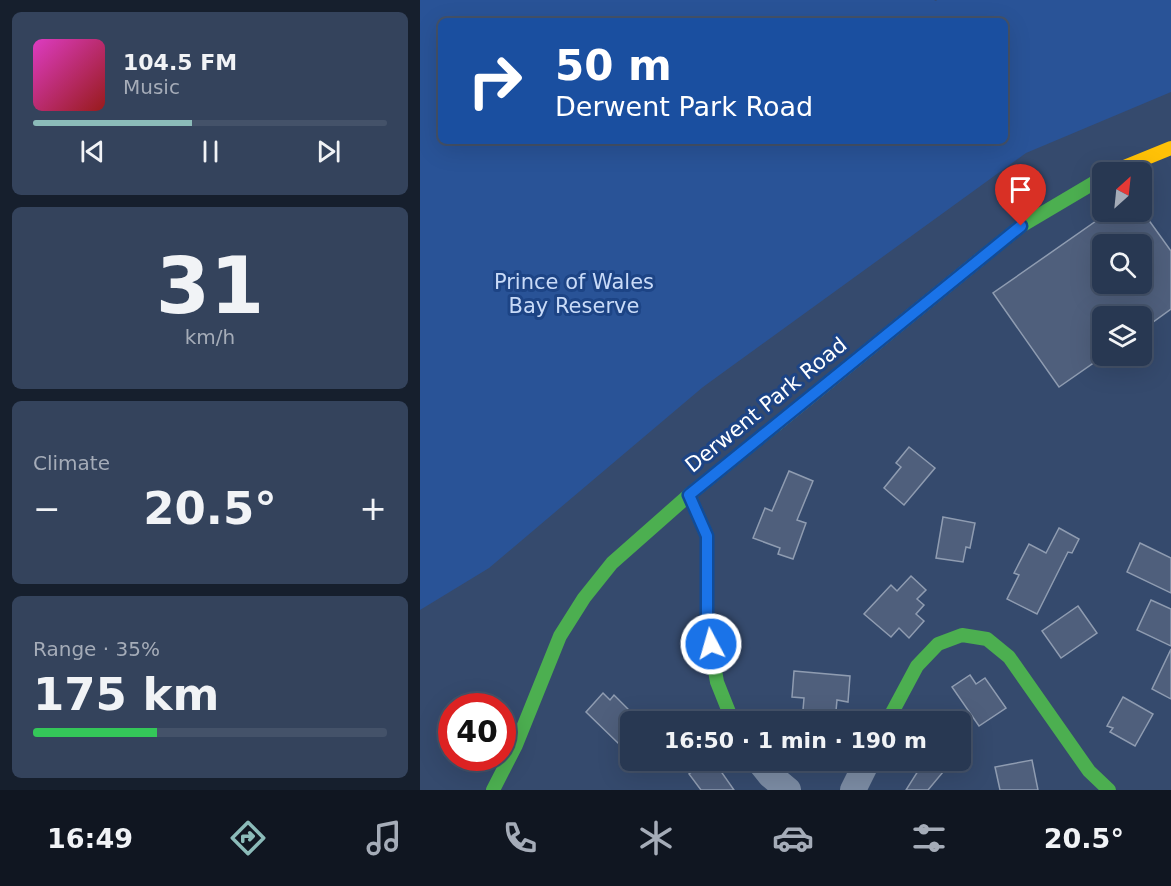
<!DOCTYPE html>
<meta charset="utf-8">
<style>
:root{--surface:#283852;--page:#34435c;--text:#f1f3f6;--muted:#a5acb8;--line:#445269;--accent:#8bbbb9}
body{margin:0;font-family:"DejaVu Sans",sans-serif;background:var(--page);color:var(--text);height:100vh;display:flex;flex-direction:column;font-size:22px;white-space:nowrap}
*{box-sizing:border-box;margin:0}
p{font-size:20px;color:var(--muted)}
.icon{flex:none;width:33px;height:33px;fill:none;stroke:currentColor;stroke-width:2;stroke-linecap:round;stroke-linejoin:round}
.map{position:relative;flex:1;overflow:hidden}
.side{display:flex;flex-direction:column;gap:12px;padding:12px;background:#161f2d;width:420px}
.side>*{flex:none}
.hud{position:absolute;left:18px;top:18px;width:570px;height:126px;border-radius:9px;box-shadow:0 6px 24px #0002,0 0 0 2px var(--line);background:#1a4fa0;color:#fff;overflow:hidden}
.needle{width:39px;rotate:27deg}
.tools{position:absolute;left:672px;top:162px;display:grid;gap:12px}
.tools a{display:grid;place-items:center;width:60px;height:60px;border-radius:9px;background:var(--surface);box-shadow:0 6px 24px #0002,0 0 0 2px var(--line);font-size:30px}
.speed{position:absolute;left:18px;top:693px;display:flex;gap:12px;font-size:30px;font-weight:700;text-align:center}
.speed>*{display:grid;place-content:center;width:78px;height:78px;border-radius:50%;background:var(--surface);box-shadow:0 6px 24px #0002,0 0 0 2px var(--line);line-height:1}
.speed .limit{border:9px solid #d22;background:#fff;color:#111}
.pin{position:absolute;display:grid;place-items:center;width:51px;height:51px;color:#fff;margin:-62px -26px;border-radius:50% 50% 50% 0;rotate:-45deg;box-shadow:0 0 6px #0007}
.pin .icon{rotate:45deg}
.me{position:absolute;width:66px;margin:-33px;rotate:354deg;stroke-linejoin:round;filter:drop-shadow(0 0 4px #0008)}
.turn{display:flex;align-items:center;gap:21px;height:126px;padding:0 18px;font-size:27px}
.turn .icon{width:78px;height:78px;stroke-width:2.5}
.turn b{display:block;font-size:42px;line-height:51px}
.big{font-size:45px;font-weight:700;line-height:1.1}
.side .widget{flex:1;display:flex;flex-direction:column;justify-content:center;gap:9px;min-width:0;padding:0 21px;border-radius:9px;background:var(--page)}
.side .dial{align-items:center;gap:0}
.dial b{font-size:78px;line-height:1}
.song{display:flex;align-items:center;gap:18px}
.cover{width:72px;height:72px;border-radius:9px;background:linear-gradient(135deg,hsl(310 70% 55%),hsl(0 70% 35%))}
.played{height:6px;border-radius:3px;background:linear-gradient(90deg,var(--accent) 45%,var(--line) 45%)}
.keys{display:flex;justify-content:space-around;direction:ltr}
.heat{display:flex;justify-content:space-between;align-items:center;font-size:33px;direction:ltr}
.charge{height:9px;border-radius:4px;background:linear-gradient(90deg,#34c759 35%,var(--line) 0)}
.trip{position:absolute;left:200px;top:711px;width:351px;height:60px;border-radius:9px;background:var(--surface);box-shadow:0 6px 24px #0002,0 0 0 2px var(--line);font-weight:700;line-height:60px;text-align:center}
.menu{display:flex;height:96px;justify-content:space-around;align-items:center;background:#101621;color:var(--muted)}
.menu .icon{width:42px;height:42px}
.menu .active{color:var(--accent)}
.menu b{font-size:27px;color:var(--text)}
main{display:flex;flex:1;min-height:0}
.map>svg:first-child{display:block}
.green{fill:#295397;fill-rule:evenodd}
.building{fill:#4f5f7c;stroke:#8f9cb1;stroke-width:1.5;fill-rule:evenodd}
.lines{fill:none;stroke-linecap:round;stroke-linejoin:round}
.street{stroke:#7b8ba3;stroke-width:26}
.fast{stroke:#4caf50;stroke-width:14}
.slow{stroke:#ffc107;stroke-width:14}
.route-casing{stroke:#114b97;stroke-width:15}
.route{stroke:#1a73e8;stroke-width:10}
.labels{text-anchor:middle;stroke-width:6;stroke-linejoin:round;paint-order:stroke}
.park-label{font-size:21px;fill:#c9dbf8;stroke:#1d4485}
.street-label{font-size:21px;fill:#fff;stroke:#1d4485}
</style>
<main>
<section class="side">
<div class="widget">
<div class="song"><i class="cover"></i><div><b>104.5 FM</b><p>Music</p></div></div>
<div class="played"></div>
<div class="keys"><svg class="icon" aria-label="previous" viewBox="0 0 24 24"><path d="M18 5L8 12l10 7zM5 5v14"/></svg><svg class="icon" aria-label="pause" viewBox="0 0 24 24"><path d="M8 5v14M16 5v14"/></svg><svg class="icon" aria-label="next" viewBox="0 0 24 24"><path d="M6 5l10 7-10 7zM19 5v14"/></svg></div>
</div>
<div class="widget dial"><b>31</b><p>km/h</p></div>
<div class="widget"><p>Climate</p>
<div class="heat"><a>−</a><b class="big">20.5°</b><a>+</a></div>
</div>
<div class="widget"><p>Range · 35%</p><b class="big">175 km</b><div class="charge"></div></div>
</section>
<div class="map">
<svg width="751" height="790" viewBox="0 0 751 790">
<rect width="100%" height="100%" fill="#354a6d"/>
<path class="green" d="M0,0H514L516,1L517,0H751V92L606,153L283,387L69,568L0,610ZM21,21H585V141H21Z"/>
<g class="building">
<path d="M689,212H723L751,251V309L722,330V316H682V357L639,387L573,293ZM682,244H722V284H682Z"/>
<path d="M489,447L515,468L484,505L464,488L481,467L476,463Z"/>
<path d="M369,471L393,481L377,520L386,523L373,559L358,554L360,548L333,538L345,508L352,511Z"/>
<path d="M523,517L555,523L550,548L546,547L543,562L516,558Z"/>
<path d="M639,528L659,539L652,553L648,552L617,614L587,599L599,575L594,573L609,544L626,553Z"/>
<path d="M720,543L751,558V593L707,572Z"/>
<path d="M491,576L506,590L497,599L504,605L496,614L504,621L489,638L479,628L471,637L444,614L471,585L477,591Z"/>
<path d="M731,600L751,609V646L717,630Z"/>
<path d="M658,606L677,633L641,658L622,631Z"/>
<path d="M751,649V699L732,689Z"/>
<path d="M374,671L430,676L428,702L417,700L415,722H382L384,698L372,697Z"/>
<path d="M550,675L556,684L565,678L586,708L559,726L532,687Z"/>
<path d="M183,693L190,700L194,695L210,711V732L199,744L166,712Z"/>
<path d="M703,697L733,714L715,746L690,732L693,728L687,726Z"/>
<path d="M288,760H293L314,790H281L269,774Z"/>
<path d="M505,760H533L508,790H486Z"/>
<path d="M612,760L618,790H580L575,767Z"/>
</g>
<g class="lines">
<g class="street">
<path d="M338,760L350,775L368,790"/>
<path d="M433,790L448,760"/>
</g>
<g class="fast">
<path d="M559,260L601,226L682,178"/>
<path d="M269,495L287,536V625L297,682L313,722"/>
<path d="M467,722L497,666L518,644L542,635L567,639L589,657L669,771L689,790"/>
<path d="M73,790L96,745L140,636L164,598L192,563L269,495L357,424"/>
</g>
<g class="slow">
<path d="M692,172L751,148"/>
<path d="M357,424L559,260"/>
</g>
</g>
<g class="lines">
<g class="route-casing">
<path id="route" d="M291,644L287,625V536L269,495L601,226"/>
</g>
<use href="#route" class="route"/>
</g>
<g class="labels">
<g class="park-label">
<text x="154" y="289">Prince of Wales<tspan x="154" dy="24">Bay Reserve</tspan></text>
</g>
<g class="street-label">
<text transform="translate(346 405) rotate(-39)" y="7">Derwent Park Road</text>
</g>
</g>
</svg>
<div class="tools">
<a><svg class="needle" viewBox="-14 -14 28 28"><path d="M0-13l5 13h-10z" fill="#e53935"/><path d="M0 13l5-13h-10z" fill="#a5acb8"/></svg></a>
<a><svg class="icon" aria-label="search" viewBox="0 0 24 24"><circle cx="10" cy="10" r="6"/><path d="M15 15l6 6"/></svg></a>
<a><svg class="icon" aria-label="layers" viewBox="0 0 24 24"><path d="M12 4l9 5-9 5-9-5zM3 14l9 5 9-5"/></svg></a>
</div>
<div class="speed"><div class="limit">40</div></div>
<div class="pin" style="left:601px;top:226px;background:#d93025"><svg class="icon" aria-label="arrive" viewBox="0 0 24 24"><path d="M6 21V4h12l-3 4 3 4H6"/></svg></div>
<svg class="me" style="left:291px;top:644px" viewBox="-20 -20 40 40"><circle r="17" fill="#1a73e8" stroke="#fff" stroke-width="3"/><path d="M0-11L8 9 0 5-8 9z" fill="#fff"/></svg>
<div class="trip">16:50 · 1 min · 190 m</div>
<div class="hud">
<div class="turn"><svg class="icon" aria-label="right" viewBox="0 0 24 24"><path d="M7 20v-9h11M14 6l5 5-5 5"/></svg><div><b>50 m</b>Derwent Park Road</div></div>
</div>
</div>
</main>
<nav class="menu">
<b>16:49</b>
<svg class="icon active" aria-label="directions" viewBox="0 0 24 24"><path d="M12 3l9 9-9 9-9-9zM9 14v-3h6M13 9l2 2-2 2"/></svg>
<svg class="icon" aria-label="music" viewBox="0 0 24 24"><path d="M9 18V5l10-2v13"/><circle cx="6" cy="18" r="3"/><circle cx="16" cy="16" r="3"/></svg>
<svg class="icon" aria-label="phone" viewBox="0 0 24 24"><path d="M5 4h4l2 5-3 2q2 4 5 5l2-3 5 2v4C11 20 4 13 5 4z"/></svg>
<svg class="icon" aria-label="climate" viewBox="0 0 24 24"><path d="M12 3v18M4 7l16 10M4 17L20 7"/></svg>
<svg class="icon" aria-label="car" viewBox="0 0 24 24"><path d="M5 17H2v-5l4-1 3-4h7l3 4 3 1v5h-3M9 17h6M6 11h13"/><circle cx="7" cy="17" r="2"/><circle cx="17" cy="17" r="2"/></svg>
<svg class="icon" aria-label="filters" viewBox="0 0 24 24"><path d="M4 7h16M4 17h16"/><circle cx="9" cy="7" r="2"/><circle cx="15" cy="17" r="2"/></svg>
<b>20.5°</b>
</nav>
